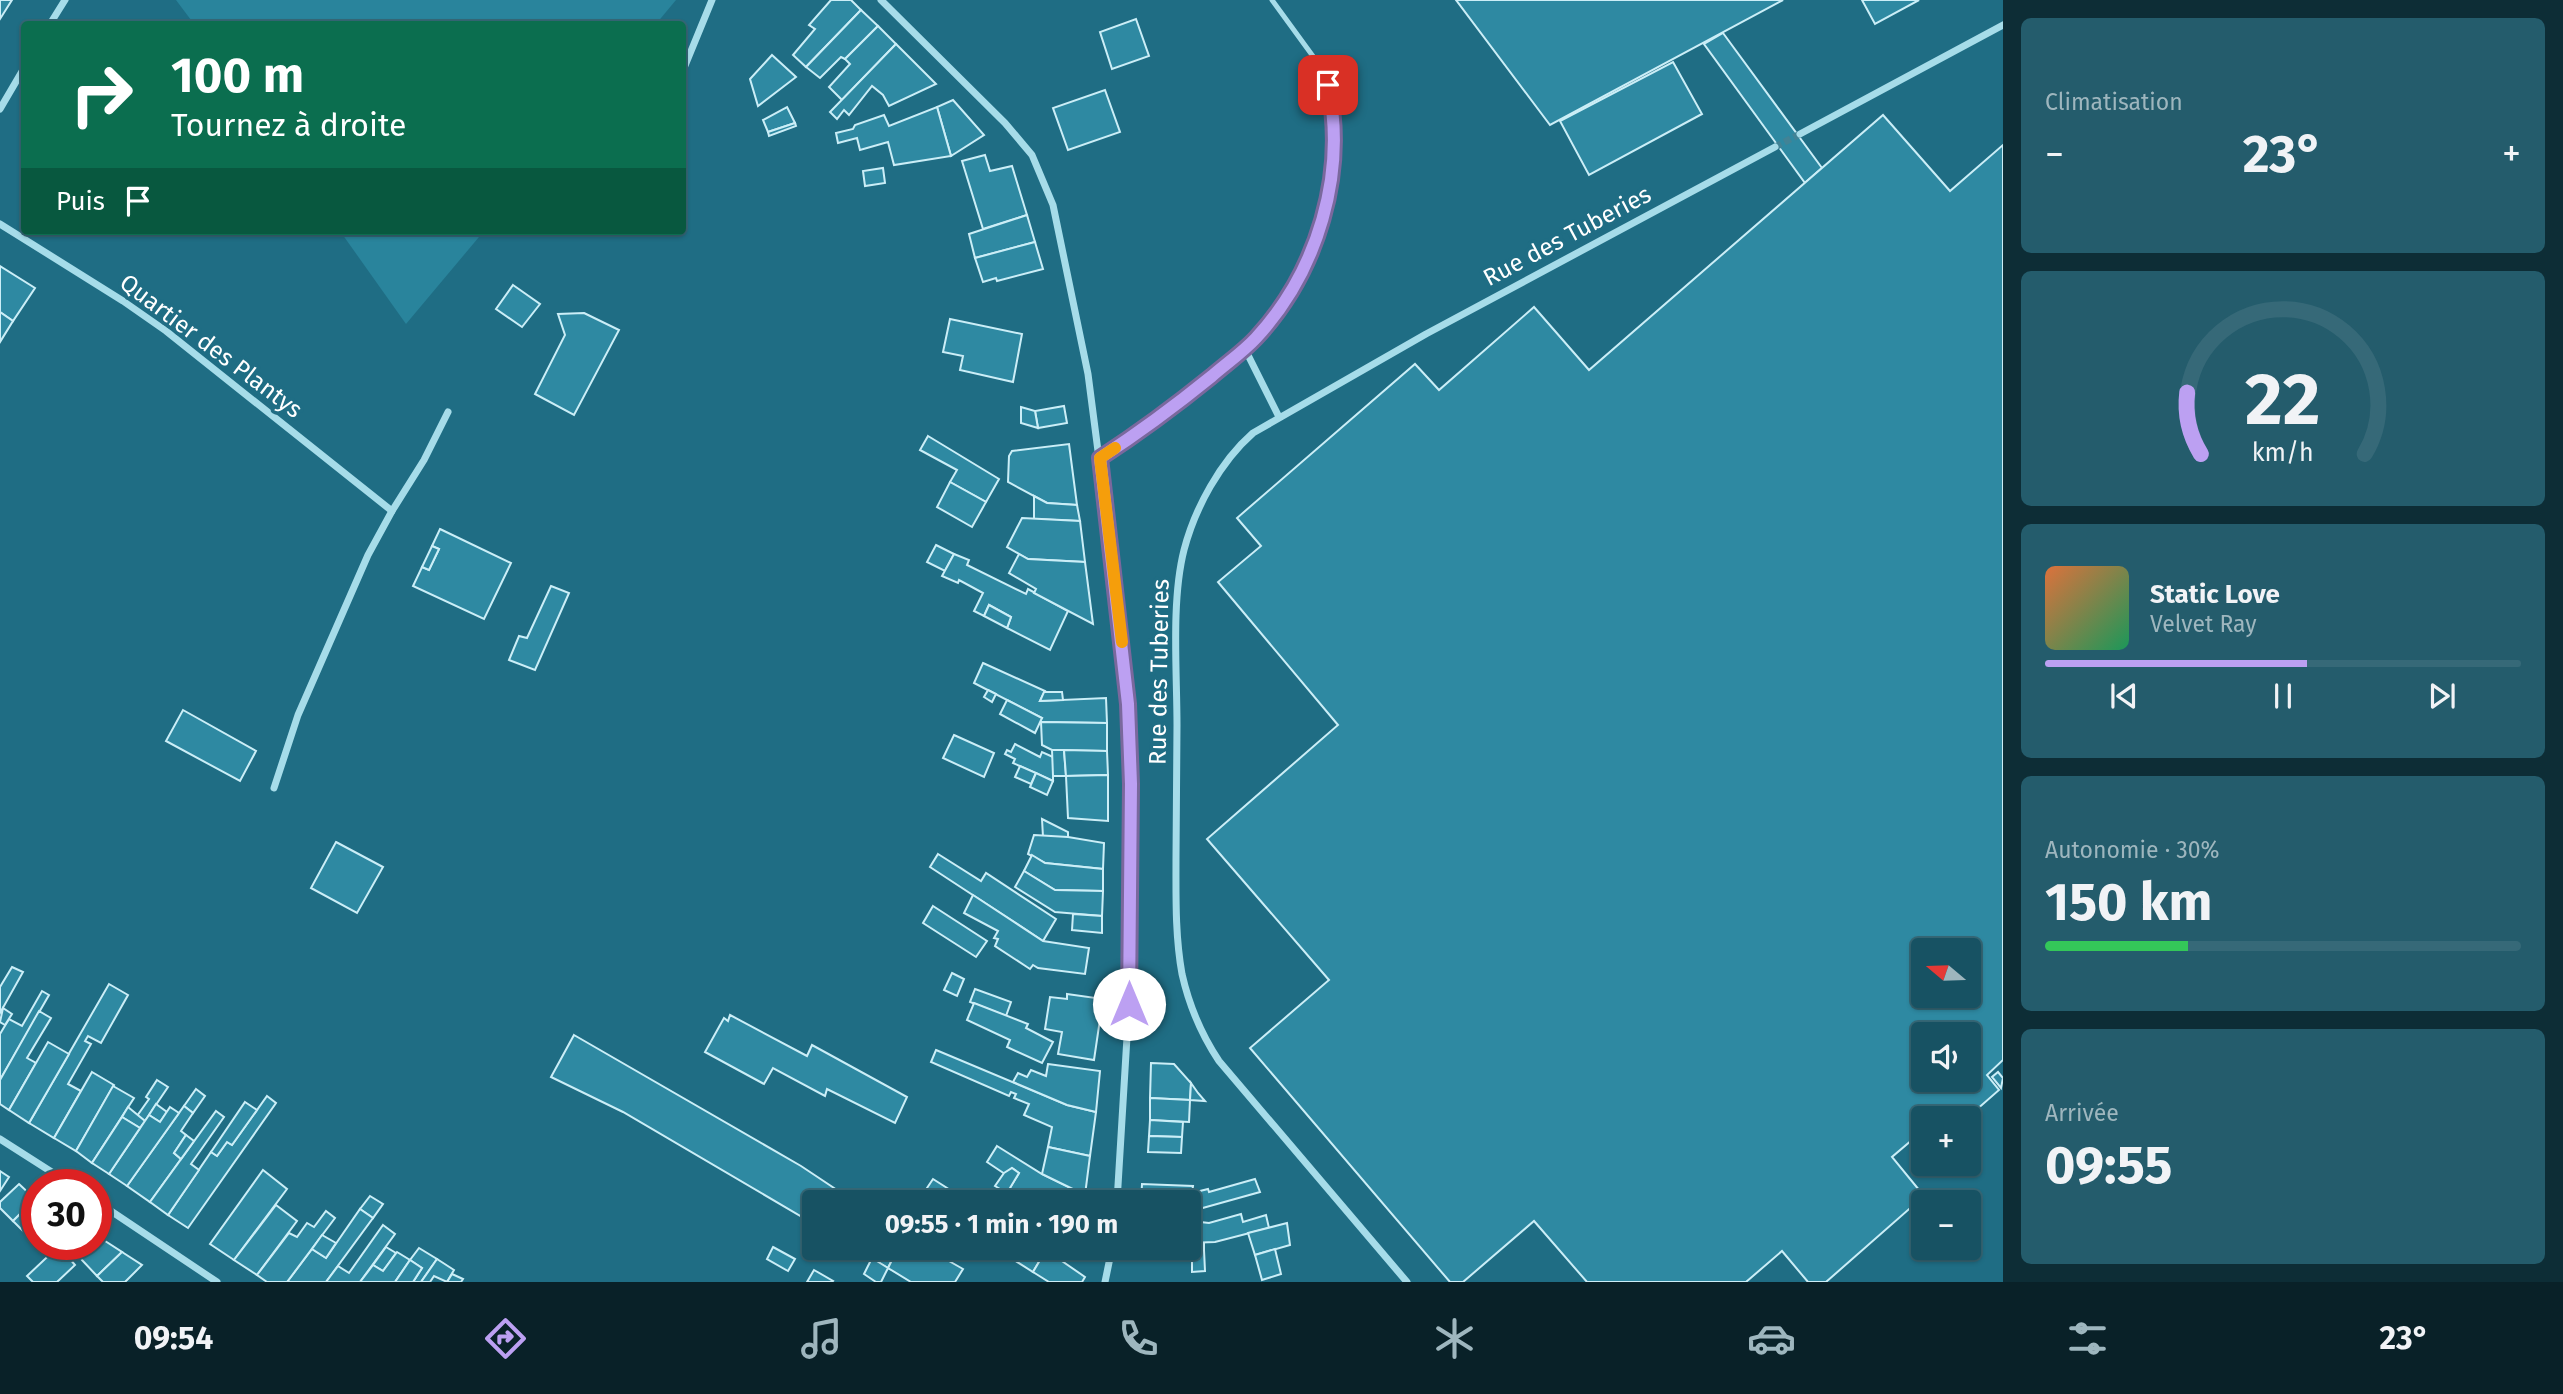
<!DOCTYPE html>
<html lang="fr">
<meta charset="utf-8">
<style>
:root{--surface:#175263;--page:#245c6c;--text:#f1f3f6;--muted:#9eb6be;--line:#366978;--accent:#bca0f2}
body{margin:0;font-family:"Fira Sans",sans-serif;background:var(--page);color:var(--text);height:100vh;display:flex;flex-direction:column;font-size:26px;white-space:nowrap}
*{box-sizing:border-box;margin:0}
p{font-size:23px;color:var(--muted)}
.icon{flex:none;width:38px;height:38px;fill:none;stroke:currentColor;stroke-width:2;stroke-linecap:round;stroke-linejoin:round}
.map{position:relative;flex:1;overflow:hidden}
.drawer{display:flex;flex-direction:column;gap:18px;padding:18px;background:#0d2d36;width:560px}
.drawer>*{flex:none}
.hud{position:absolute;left:21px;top:21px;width:665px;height:214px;border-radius:7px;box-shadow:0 2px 5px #0004,0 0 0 2px var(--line);background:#0b6e4f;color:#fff;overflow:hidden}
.needle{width:46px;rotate:289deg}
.fabs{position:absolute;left:1911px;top:938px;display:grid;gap:14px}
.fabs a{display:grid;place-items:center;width:70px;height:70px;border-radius:7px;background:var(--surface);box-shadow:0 2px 5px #0004,0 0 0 2px var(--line);font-size:35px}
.speed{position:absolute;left:21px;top:1169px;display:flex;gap:14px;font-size:35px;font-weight:700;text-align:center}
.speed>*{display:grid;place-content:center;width:91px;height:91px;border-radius:50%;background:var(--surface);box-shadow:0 2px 5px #0004,0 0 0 2px var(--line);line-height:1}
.speed .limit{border:10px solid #d22;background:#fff;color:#111}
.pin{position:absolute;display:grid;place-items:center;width:60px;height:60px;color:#fff;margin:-30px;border-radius:14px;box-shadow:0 4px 10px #0006}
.me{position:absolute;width:77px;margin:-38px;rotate:0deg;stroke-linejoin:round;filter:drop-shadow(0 0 5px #0008)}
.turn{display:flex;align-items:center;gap:24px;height:147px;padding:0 35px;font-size:32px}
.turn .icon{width:91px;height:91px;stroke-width:2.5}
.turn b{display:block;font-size:49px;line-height:60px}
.then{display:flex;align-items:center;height:66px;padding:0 35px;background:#0003;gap:14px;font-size:26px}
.big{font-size:52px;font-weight:700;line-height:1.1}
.drawer .widget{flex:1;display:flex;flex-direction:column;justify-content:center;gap:10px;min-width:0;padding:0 24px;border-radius:10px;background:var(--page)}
.drawer .dial{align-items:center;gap:0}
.dial svg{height:182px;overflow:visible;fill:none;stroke:var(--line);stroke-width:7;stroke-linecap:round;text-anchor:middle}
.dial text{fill:var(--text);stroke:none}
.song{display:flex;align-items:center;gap:21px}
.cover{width:84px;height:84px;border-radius:10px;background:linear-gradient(135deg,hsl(20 70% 55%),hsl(150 70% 35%))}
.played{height:7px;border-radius:4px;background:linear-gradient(90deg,var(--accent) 55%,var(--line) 55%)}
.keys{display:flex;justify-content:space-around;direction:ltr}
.heat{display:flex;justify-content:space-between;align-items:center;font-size:38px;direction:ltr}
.charge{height:10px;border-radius:5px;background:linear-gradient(90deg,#34c759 30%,var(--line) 0)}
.trip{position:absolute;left:802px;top:1190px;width:399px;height:70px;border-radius:7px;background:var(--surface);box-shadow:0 2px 5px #0004,0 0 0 2px var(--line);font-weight:700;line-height:70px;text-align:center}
.dock{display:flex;height:112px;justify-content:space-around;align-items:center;background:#092128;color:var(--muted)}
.dock .icon{width:49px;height:49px}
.dock .current{color:var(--accent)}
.dock b{font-size:32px;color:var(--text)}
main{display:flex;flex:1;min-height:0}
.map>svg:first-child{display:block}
.green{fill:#29849c}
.building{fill:#2e89a2;stroke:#cbeef7;stroke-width:2;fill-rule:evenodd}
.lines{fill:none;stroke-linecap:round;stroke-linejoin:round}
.street-tunnel{stroke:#418396;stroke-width:7;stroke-dasharray:7 3.5;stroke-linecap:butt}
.lane{stroke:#a6dce9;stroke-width:5}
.street{stroke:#a6dce9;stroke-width:7}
.route-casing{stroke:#7a689d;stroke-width:18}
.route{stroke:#bca0f2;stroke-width:12}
.slow{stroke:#f59e0b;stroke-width:12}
.labels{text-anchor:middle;stroke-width:7;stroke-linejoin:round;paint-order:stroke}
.street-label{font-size:24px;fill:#fff;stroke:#1f6d84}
</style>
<main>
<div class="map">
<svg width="2003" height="1282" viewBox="0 0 2003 1282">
<rect width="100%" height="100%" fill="#1f6d84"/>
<g class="green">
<path d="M176,0H676L656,24H194Z"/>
<path d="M340,231H484L406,324Z"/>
</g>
<g class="building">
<path d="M0,0H12L0,19Z"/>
<path d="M831,0H851L861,10L806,67L793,55L815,29L809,25Z"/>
<path d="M1456,0H1783L1550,125Z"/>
<path d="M1862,0H1919L1875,24Z"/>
<path d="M861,10L878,26L845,59L841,57L820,78L806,67Z"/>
<path d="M1136,19L1149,56L1112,69L1100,32Z"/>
<path d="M878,26L896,44L842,100L829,87L850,64L845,59Z"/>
<path d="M1723,33L1822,168L1805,183L1704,44Z"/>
<path d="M896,44L936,84L889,106L883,95L872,86L849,115L844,110L837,119L830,112Z"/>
<path d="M772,55L796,77L758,106L750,79Z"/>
<path d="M1673,62L1702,114L1589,175L1560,121Z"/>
<path d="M1105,90L1120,132L1068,150L1053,108Z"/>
<path d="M953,100L984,135L951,156L937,107Z"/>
<path d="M787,107L795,123L768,132L763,120Z"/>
<path d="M937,107L951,156L894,165L888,142L860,150L857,138L838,143L836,133L853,129L855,125L884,115L889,126Z"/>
<path d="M1883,115L1950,191L2003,145V1060L1987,1075L1999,1090L1967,1118H1923V1154L1912,1140L1892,1157L1924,1196L1826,1282H1808L1782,1251L1746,1282H1587L1534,1221L1463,1282H1450L1250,1048L1329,980L1207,839L1338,725L1218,582L1261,546L1237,518L1415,364L1439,390L1534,307L1589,370ZM1923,950H1969V996H1923ZM1923,1034H1969V1080H1923Z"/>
<path d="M795,123L796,126L769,136L768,132Z"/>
<path d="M985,155L990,171L1012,166L1027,215L983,229L962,161Z"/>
<path d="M883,168L885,183L865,186L863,171Z"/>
<path d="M1027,215L1035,242L975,258L969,234Z"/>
<path d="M1035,242L1043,269L997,281L996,278L983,282L975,258Z"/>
<path d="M0,266L35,288L13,321L0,312Z"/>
<path d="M513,285L540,304L522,327L496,309Z"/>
<path d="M0,312L13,321L0,342Z"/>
<path d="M584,313L619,330L574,415L535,394L565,335L558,314Z"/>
<path d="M950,319L1022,334L1013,382L960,370L963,356L943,352Z"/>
<path d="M1064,406L1067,423L1038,428L1035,411Z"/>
<path d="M1021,407L1035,411L1038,428L1021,423Z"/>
<path d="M928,436L999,479L986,502L950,482L957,470L920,450Z"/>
<path d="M1069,444L1077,505L1047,503L1008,482L1009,456L1012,451Z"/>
<path d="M950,482L986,502L972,527L937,507Z"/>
<path d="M1034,496L1047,503L1077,505L1080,521L1034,519Z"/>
<path d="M1022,518L1080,521L1085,562L1028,559L1007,547Z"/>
<path d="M440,529L511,563L484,619L413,586L422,567L429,570L439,549L432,546Z"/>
<path d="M936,545L954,554L945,571L927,562Z"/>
<path d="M432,546L439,549L429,570L422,567Z"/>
<path d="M954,554L969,560L967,565L1026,594L1028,589L1068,611L1050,650L1007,628L1011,617L989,605L984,616L974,611L983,593L959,580L958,583L942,576Z"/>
<path d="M1019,554L1028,559L1085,562L1093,624L1034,593L1036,589L1009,573Z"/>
<path d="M551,586L569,593L535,670L509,660L519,636L527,638Z"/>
<path d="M989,605L1011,617L1007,628L984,616Z"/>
<path d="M983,663L1045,691L1040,701L1106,698L1107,723L1039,722L1042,718L974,683Z"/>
<path d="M988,690L996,694L992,702L984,697Z"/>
<path d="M1044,692H1062L1063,700L1040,701Z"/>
<path d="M1007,700L1042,718L1035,733L1000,714Z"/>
<path d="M183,710L256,751L240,781L166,741Z"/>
<path d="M1041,722L1107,723V751L1052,750L1042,745Z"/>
<path d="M954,735L994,753L984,777L943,758Z"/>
<path d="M1015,744L1040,757L1042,752L1053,757V781L1013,763L1015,759L1005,754L1007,750L1011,752Z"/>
<path d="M1052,750H1064L1066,776H1053Z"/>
<path d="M1064,750L1107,751L1108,775L1066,776Z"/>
<path d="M1020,766L1036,773L1031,784L1015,777Z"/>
<path d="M1036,773L1053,781L1047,795L1030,787Z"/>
<path d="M1108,775V821L1068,818L1066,776Z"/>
<path d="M1042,819L1068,832V837H1043Z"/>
<path d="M1034,835L1068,837L1104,843L1103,869L1045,863L1028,854Z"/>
<path d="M336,842L383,867L357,913L311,888Z"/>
<path d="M938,854L981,881L986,873L1056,919L1043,941L930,867Z"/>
<path d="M1032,855L1045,863L1103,869V891L1055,890L1024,871Z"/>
<path d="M1024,871L1055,890L1103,891L1102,916L1055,912L1015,887Z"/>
<path d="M973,895L1043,941L1089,948L1085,974L1038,968L1033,965L1030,969L995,946L998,939L994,938L998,931L964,913Z"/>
<path d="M933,906L987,941L976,957L923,923Z"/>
<path d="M1073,914L1102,916V933L1072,930Z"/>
<path d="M12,967L23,972L0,1013V987Z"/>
<path d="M952,973L964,979L957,996L944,990Z"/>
<path d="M109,984L128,995L101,1043L88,1036L85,1041L91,1044L68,1084L81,1091L54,1138L29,1123Z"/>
<path d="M975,989L1011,1002L1006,1016L970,1002Z"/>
<path d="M42,991L49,995L0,1080V1034L9,1019L22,1026Z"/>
<path d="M1067,994L1103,999L1094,1060L1058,1054L1062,1032L1045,1029L1050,997L1067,999Z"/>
<path d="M974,1003L1028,1024L1026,1028L1053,1042L1042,1063L1007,1047L1010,1040L967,1020Z"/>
<path d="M3,1008L12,1014L5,1025L0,1022Z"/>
<path d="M39,1011L51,1018L27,1058L36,1063L9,1110L0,1104V1080Z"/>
<path d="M730,1015L807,1056L812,1045L907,1097L895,1123L827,1089L825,1096L773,1068L764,1084L705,1052L724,1018L728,1021Z"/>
<path d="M574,1035L801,1166L855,1202H814V1224L623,1112L551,1077Z"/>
<path d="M48,1042L69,1054L29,1123L9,1110Z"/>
<path d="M936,1050L1067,1105L1096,1112L1090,1156L1048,1147L1052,1127L1024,1115L1029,1104L1014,1098L1016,1094L1011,1092L1009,1096L931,1062Z"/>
<path d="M1151,1063L1174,1064L1191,1083L1190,1100L1150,1098Z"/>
<path d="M1048,1064L1100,1071L1096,1112L1067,1105L1013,1082L1018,1073L1027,1077L1031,1070L1046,1076Z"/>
<path d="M92,1072L114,1085L76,1151L54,1138Z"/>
<path d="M1998,1072L2003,1078L2001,1088L1992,1077Z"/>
<path d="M157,1080L168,1087L145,1121L137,1116L149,1099L146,1097Z"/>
<path d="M1191,1083L1198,1093L1205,1101L1190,1100Z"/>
<path d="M113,1086L134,1098L92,1163L76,1151Z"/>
<path d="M196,1089L205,1096L193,1113L184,1106Z"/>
<path d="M267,1096L276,1103L188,1228L168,1215L211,1152L217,1156L227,1142L232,1145Z"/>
<path d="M1150,1098L1190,1100L1189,1122L1150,1120Z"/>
<path d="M245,1102L257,1110L232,1145L227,1142L217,1156L211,1152Z"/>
<path d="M156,1104L167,1112L160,1122L149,1115Z"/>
<path d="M184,1106L193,1113L181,1131L186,1135L174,1153L181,1159L150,1202L127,1186Z"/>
<path d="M128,1107L145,1121L140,1128L122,1117Z"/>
<path d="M170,1107L179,1113L127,1186L109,1174L149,1115L160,1122Z"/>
<path d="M216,1111L224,1117L191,1164L199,1170L168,1215L150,1202Z"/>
<path d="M122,1117L140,1128L109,1174L92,1163Z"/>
<path d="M1150,1120L1183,1122L1182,1137L1149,1136Z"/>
<path d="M186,1135L194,1141L181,1159L174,1153Z"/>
<path d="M1149,1136L1182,1137L1181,1153L1148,1152Z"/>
<path d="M997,1146L1042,1174L1085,1195L1081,1202H1022L1007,1193L1019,1173L1012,1168L1005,1174L987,1162Z"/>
<path d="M1048,1147L1090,1156L1085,1195L1042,1174Z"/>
<path d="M1012,1168L1019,1173L1007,1193L995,1186L1004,1173Z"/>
<path d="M263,1170L287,1189L234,1260L210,1244Z"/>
<path d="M0,1171L9,1177L0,1191Z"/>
<path d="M933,1179L969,1202H925L931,1191L927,1188Z"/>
<path d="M1255,1179L1260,1192L1192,1211H1188V1202H1141L1142,1184L1193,1186L1192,1193L1208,1189L1209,1192Z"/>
<path d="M19,1184L35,1199L13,1221L0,1208V1202Z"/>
<path d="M370,1196L383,1204L373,1218L360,1209Z"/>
<path d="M37,1197V1234L31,1239L13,1221Z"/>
<path d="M276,1205L297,1221L257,1275L234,1260Z"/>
<path d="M360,1209L373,1218L326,1282H287L312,1249L326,1258Z"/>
<path d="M326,1211L335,1218L287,1282H267L257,1275L289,1233L297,1237L307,1223L314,1227Z"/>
<path d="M1188,1211H1192V1221L1209,1223L1241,1214L1243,1222L1266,1215L1269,1228L1215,1242L1188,1243Z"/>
<path d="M1287,1223L1290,1245L1255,1255L1248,1233Z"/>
<path d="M383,1225L395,1234L360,1282H326L338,1266L349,1273Z"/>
<path d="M322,1235L336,1243L326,1258L312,1249Z"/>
<path d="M102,1239L122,1252L97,1276L81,1259Z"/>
<path d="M1192,1243H1204V1250L1192,1251Z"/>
<path d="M61,1244H86L70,1259L75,1265L57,1282H33L27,1276Z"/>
<path d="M386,1247L396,1253L383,1271L373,1265Z"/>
<path d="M773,1247L795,1259L788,1271L767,1259Z"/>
<path d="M419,1248L437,1259L421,1282H413L422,1268L410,1260Z"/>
<path d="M853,1248H898L888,1268Z"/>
<path d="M898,1248H926L963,1269L955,1282H911L888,1268Z"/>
<path d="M995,1248H1043L1046,1250L1033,1272Z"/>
<path d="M1275,1249L1281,1274L1262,1280L1255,1255Z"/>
<path d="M1046,1250L1085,1277L1082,1282H1049L1033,1272Z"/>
<path d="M1204,1250L1205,1271L1192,1272V1251Z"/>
<path d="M122,1252L142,1265L125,1282H103L97,1276Z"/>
<path d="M397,1252L410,1260L395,1282H360L373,1265L383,1271Z"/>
<path d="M872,1258L888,1268L881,1282H876L864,1274Z"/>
<path d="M437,1259L454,1270L447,1282L434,1276L430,1282H421Z"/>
<path d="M410,1260L422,1268L413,1282H395Z"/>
<path d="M814,1270L833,1281L832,1282H807Z"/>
<path d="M452,1274L463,1279L461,1282H447Z"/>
</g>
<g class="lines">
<path class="street-tunnel" d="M1775,147L1800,134"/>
<path class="lane" d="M1100,458L1150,425L1257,337L1292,287L1319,231L1333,164L1335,140L1332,100L1323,70L1272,0"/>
<g class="street">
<path d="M881,0L1005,123L1032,155L1053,205L1088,374L1119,613L1130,732L1129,1004L1117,1202"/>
<path d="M50,24L65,0"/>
<path d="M682,73L712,0"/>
<path d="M0,109L24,68"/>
<path d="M1800,134L2003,25"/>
<path d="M0,224L123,301L166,331L392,511"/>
<path d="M1245,349L1279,417"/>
<path d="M274,788L298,715L368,555L392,511L424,460L448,412"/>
<path d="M0,1139L72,1185"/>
<path d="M96,1201L217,1282"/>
<path d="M1105,1282L1112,1248"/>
<path d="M1407,1282L1219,1061C1201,1034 1189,1005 1182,974C1175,935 1176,896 1176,857C1176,813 1177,769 1177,725C1177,672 1171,601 1184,550C1195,508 1220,462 1253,433L1426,334L1775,147"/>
</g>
</g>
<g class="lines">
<g class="route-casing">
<path id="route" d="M1129,1004L1131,784L1128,704L1100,458C1140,432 1175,406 1212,376C1227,363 1243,352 1256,338C1318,271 1347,173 1328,85"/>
</g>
<use href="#route" class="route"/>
<path class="slow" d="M1115,448L1100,458L1122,642"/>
</g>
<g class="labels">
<g class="street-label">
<text transform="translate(1567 236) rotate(-28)" y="8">Rue des Tuberies</text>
<text transform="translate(211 346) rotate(37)" y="8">Quartier des Plantys</text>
<text transform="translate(1159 672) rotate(-89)" y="8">Rue des Tuberies</text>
</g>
</g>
</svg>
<div class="fabs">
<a><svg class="needle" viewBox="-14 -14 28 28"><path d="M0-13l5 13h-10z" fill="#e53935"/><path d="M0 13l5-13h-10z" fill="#9eb6be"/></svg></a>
<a><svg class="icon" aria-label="sound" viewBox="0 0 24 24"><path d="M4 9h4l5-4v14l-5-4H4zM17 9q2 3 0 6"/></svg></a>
<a>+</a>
<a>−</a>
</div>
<div class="speed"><div class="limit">30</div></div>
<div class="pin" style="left:1328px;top:85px;background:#d93025"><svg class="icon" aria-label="arrive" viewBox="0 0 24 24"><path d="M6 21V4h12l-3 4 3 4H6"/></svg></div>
<svg class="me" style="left:1129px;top:1004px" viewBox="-20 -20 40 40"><circle r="19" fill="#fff"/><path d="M0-13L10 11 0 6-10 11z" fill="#bca0f2"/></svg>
<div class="trip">09:55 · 1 min · 190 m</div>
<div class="hud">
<div class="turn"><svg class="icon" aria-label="right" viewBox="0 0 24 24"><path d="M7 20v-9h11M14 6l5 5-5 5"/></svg><div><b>100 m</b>Tournez à droite</div></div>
<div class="then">Puis<svg class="icon" aria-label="arrive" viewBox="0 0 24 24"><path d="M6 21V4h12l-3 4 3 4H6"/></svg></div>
</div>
</div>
<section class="drawer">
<div class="widget"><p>Climatisation</p>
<div class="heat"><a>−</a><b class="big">23°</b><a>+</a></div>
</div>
<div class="widget dial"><svg viewBox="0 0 100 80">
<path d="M14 69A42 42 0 1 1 86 69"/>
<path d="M14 69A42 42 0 0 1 8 42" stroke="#bca0f2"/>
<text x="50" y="56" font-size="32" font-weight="700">22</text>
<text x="50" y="72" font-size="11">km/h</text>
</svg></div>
<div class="widget">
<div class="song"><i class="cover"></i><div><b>Static Love</b><p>Velvet Ray</p></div></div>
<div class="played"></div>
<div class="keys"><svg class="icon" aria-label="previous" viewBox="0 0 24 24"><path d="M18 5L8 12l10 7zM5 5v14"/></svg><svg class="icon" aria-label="pause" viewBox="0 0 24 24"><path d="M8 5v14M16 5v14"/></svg><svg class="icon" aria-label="next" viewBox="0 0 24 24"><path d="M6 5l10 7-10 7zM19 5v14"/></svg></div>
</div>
<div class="widget"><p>Autonomie · 30%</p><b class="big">150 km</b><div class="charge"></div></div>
<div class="widget"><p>Arrivée</p><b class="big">09:55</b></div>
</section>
</main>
<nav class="dock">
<b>09:54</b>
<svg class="icon current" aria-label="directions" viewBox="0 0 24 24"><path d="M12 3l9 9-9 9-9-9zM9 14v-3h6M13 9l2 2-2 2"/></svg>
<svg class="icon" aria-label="music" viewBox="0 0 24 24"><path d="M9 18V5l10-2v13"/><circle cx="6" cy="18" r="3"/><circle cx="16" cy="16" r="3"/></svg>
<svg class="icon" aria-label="phone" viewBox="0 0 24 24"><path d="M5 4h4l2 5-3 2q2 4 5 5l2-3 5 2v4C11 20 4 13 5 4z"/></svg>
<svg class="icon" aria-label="climate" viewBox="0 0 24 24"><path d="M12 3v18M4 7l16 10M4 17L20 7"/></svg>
<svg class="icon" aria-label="car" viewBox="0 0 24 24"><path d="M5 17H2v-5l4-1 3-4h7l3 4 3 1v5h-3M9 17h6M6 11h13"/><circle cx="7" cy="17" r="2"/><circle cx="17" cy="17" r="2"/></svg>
<svg class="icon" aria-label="filters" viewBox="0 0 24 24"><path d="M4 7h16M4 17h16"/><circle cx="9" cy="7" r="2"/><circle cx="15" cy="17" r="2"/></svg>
<b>23°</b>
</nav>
